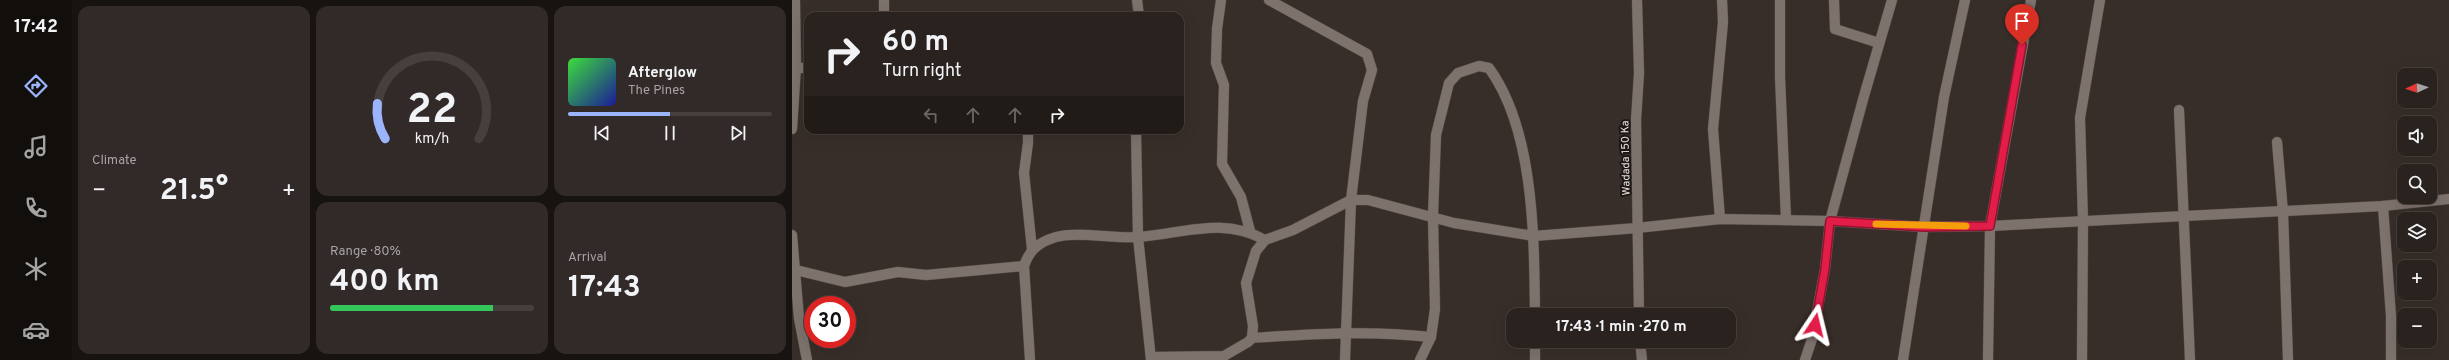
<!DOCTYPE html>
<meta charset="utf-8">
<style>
:root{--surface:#2a221f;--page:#322a28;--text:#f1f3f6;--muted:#a5a4a4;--line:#463f3d;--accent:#9bb5fd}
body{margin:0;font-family:Overpass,sans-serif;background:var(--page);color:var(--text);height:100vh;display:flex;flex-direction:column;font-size:15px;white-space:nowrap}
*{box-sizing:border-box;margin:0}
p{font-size:13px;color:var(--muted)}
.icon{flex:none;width:22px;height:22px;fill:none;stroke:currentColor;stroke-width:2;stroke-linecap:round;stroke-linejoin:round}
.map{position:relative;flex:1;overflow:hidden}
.drawer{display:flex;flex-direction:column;gap:6px;padding:6px;background:#171311;width:720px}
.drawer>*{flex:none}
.top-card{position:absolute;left:12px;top:12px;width:380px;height:122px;border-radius:12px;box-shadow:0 4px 16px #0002,0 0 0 1px var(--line);background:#2a221f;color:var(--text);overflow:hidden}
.needle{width:26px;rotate:267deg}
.tools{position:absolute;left:1605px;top:68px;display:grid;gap:8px}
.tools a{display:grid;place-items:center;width:40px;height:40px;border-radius:8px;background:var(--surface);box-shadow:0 4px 16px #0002,0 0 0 1px var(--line);font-size:20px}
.speed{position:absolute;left:12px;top:296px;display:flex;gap:8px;font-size:20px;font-weight:700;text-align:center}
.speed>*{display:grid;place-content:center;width:52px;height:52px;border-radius:50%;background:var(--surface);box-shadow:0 4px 16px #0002,0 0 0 1px var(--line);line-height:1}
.speed .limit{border:6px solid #d22;background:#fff;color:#111}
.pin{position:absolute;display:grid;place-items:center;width:34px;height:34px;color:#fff;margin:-41px -17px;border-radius:50% 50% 50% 0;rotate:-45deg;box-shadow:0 0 4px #0007}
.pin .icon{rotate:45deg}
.me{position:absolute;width:44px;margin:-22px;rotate:10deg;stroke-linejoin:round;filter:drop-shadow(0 0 3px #0008)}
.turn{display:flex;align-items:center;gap:14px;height:84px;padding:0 12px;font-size:18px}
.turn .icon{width:52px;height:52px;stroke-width:2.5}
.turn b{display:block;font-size:28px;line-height:34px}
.lanes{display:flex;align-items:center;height:38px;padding:0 12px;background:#0003;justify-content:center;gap:20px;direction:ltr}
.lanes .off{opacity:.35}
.big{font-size:30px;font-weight:700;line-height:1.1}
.drawer .widget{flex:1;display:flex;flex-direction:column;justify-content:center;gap:6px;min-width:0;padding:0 14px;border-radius:12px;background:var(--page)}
.drawer .dial{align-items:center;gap:0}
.dial svg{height:104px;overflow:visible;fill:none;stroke:var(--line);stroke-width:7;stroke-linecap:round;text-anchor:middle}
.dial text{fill:var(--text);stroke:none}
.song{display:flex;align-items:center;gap:12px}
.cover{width:48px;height:48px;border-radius:6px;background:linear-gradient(135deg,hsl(120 70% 55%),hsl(240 70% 35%))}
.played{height:4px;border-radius:2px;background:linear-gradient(90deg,var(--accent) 50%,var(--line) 50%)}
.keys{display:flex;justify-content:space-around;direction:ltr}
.heat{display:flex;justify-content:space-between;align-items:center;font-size:22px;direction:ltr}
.charge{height:6px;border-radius:3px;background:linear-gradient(90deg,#34c759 80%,var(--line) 0)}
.drawer .tiles{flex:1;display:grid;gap:6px;grid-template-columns:repeat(3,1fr)}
.widget:first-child{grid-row:span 2}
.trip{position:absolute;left:714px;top:308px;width:230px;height:40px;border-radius:12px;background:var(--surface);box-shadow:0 4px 16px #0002,0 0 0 1px var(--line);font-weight:700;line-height:40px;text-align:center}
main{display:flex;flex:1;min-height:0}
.tabs{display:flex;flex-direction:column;width:72px;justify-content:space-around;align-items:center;background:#110e0c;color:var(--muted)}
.tabs .icon{width:28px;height:28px}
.tabs .selected{color:var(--accent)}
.tabs b{font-size:18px;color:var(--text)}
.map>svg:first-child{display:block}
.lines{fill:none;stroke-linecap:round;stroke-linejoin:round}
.minor-casing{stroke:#534b46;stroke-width:11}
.minor{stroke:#7e726d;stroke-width:10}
.route-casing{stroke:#92132f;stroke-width:10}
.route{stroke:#e11d48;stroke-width:7}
.slow{stroke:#f59e0b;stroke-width:7}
.labels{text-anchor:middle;stroke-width:4;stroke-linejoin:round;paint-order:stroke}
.street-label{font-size:11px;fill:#e6e0dc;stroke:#1c1715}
</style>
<main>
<nav class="tabs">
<b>17:42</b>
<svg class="icon selected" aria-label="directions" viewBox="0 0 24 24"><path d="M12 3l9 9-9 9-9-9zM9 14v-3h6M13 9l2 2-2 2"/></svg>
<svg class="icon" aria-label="music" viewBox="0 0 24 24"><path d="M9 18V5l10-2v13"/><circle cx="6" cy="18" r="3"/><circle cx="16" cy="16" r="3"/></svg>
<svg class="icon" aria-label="phone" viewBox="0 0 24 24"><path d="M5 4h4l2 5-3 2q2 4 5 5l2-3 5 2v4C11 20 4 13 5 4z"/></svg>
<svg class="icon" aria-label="climate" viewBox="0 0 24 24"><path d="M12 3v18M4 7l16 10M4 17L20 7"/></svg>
<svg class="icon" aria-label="car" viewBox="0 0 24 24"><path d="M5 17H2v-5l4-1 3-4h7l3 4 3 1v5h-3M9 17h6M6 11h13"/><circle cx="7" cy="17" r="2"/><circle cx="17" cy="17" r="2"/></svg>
</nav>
<section class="drawer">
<div class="tiles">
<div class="widget"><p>Climate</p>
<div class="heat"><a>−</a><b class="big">21.5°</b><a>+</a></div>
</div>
<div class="widget dial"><svg viewBox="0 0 100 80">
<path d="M14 69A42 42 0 1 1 86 69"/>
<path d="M14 69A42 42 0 0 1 8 42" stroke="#9bb5fd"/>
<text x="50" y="56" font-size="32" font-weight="700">22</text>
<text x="50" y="72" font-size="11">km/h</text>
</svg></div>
<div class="widget">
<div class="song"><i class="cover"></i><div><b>Afterglow</b><p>The Pines</p></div></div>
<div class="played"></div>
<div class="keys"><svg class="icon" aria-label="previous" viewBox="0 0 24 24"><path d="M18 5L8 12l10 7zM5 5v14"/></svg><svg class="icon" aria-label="pause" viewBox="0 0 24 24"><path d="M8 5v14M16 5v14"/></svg><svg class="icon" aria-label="next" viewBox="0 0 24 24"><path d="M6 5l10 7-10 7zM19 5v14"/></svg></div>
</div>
<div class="widget"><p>Range · 80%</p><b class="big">400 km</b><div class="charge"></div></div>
<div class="widget"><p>Arrival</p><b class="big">17:43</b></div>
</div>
</section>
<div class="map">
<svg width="1657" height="360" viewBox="0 0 1657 360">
<rect width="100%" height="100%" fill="#382e29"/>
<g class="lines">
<g class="minor-casing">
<g id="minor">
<path d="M92,0V16"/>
<path d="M345,0L347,16"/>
<path d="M429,0L425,29L424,63L432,85L430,164L449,197L458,231"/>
<path d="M477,0L575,54L580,70L571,101L559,200L553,360"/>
<path d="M845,0L847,73L844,120L847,315"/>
<path d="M988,0V77L994,219"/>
<path d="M1042,0L1043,29L1087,43"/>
<path d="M0,68H16"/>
<path d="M1387,110L1398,360"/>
<path d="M0,129L4,67L3,0"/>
<path d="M236,130V143L232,173L240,249"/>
<path d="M344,130L346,237L359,360"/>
<path d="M1485,142L1491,212L1496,360"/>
<path d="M1591,206L1599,316V360"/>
<path d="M928,219L921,129L931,22L930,0"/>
<path d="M0,235L7,318L15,360"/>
<path d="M0,269L53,282L106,272L134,275L232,266"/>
<path d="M460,338C523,334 576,330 639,337"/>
<path d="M743,341V360"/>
<path d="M848,341L850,360"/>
<path d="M359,357L432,356L456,342L460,338L461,326L454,283L464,251L473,240L501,230L559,200H576L662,223L742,236L845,228L928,219L1038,221L1132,227L1198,226L1591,206L1657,199"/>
<path d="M238,360L232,266C237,250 247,242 264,237C285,231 322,239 346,237C390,234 431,216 473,240"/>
<path d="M628,360L639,337L643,309L641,216L644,135L657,83L666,73L687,66L697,68C743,131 742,240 743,315"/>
<path d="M1013,360L1020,339L1033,269L1038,221L1072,96L1100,0"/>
<path d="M1111,360L1152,97L1173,0"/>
<path d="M1196,360L1198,226L1239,0"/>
<path d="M1290,360L1291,221L1288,118L1308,0"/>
</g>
</g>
<use href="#minor" class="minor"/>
</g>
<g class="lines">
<g class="route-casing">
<path id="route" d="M1023,325L1033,269L1038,221L1132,227L1198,226L1230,45"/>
</g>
<use href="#route" class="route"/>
<path class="slow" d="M1084,224L1174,226"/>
</g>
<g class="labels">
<g class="street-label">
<text transform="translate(833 158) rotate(-91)" y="4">Wadada 150 Ka</text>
</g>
</g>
</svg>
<div class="tools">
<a><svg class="needle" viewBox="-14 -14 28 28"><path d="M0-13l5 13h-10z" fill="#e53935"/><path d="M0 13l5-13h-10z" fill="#a5a4a4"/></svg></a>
<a><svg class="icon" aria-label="sound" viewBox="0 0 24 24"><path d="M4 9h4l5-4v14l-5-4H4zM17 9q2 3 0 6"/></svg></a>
<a><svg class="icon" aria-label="search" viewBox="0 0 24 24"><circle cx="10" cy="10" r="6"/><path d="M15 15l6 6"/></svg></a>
<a><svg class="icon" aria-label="layers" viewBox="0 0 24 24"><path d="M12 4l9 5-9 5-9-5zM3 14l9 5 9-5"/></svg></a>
<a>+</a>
<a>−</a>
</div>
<div class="speed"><div class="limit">30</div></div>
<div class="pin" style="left:1230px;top:45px;background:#d93025"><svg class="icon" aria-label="arrive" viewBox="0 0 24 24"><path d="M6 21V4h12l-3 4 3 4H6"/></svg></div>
<svg class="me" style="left:1023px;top:325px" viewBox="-20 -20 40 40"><path d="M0-17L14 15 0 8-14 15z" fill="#e11d48" stroke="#fff" stroke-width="4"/></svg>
<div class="trip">17:43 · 1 min · 270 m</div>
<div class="top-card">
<div class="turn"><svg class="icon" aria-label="right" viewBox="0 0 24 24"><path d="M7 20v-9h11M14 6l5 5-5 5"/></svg><div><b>60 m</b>Turn right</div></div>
<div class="lanes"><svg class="icon off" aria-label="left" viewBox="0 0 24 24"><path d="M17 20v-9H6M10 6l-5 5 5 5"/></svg><svg class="icon off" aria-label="ahead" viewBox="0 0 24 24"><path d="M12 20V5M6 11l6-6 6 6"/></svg><svg class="icon off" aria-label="ahead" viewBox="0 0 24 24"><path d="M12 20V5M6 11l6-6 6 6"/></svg><svg class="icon" aria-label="right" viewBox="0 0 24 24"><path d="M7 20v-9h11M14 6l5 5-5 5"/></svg></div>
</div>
</div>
</main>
